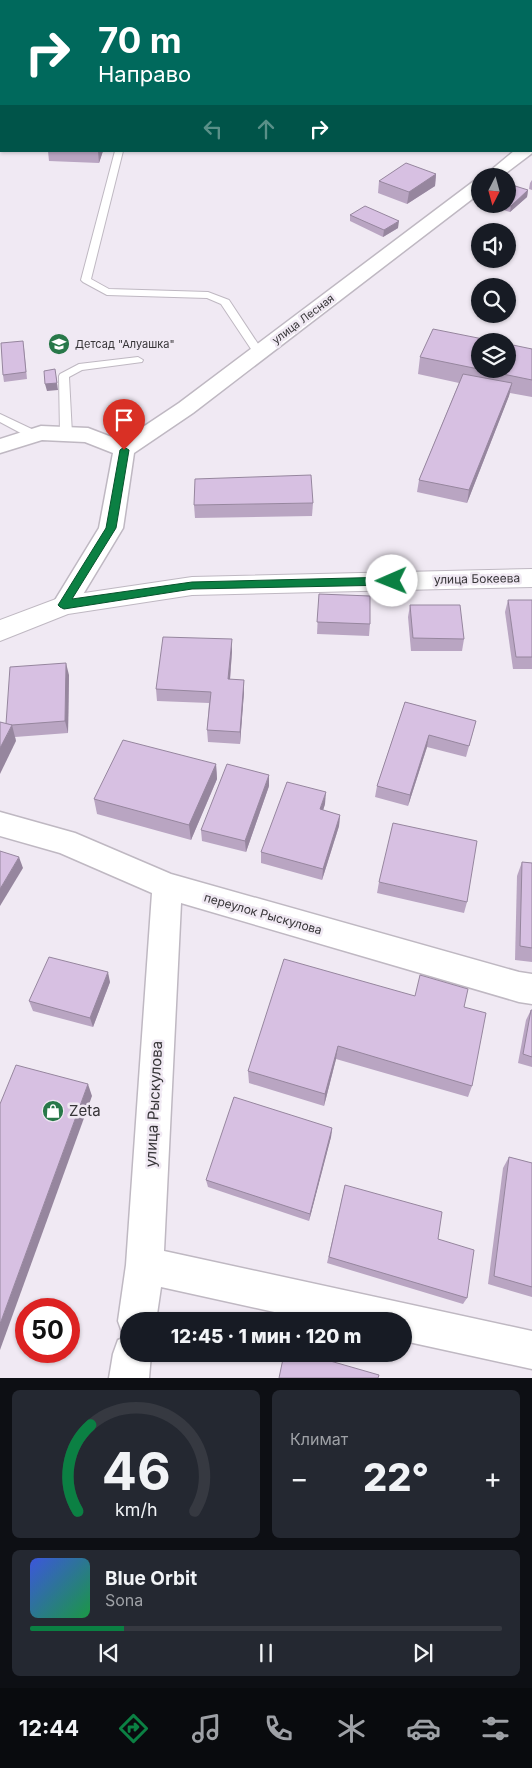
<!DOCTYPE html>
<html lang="ru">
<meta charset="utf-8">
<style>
:root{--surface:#171b24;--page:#242831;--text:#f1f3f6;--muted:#9ea1a6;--line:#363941;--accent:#0b8043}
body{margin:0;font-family:Inter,sans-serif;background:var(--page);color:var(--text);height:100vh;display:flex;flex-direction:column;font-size:19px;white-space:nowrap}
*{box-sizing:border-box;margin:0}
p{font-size:16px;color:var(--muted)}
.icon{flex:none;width:28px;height:28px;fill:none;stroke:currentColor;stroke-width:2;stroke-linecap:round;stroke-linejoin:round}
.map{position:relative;height:1378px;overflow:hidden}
.sheet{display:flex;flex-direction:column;gap:12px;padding:12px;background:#0d0f14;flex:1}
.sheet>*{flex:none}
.top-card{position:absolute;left:0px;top:0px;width:532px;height:152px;box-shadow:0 1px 4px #0004;background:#00695c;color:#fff;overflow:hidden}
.needle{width:32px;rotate:186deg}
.controls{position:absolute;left:471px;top:168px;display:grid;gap:10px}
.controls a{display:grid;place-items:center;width:45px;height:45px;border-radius:50%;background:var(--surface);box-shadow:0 1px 4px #0004;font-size:25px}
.speed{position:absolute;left:15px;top:1298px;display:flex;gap:10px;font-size:25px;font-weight:700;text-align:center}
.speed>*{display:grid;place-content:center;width:65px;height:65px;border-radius:50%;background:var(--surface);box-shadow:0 1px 4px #0004;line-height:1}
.speed .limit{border:8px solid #d22;background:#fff;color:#111}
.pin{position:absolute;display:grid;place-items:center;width:42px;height:42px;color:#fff;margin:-51px -21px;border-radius:50% 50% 50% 0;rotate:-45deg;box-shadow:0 0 5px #0007}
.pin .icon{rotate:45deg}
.me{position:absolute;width:55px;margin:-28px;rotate:269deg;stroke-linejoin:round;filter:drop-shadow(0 0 4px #0008)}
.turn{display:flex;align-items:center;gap:18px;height:105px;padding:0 15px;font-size:22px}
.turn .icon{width:65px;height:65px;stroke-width:2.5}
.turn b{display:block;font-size:35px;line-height:42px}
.lanes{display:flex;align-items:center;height:48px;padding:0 15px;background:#0003;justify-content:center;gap:25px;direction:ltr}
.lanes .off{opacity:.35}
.big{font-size:38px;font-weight:800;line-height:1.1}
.sheet .tile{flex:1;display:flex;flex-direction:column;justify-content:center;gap:8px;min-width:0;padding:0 18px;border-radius:8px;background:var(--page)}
.sheet .dial{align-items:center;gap:0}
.dial svg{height:130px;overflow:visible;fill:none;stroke:var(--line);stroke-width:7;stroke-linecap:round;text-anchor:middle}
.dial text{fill:var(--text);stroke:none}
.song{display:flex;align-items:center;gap:15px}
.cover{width:60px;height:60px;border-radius:8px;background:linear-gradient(135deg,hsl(230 70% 55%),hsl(140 70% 35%))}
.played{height:5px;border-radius:2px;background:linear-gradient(90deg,var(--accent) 20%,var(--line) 20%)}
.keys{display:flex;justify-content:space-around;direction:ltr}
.heat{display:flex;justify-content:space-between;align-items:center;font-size:28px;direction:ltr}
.sheet .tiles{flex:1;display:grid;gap:12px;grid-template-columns:1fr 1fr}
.tile:last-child{grid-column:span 2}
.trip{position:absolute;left:120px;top:1312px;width:292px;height:50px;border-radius:25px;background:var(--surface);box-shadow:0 1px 4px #0004;font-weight:800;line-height:50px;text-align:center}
.menu{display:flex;height:80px;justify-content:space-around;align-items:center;background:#090b0e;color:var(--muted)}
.menu .icon{width:35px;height:35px}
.menu .on{color:var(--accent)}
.menu b{font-size:22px;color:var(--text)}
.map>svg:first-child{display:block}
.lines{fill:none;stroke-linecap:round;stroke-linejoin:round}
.lane-casing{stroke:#bfb8c2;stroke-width:2}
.street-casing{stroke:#bfb8c2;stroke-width:3}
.secondary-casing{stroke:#bfb8c2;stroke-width:2}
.lane{fill:#fff;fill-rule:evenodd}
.street{fill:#fff;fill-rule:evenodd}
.secondary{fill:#fff;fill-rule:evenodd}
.wall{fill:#b9a5c2}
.shaded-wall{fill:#96869e}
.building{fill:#d7c0e2;stroke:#96869e}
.route{fill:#0b8043;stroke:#07532c}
.labels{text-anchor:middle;stroke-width:5;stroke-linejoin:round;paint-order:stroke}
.far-street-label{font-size:11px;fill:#373538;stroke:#f0e9f3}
.far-poi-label{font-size:11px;fill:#373538;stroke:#f0e9f3;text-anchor:start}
.street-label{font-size:12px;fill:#373538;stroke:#f0e9f3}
.near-street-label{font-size:15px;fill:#373538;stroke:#f0e9f3}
.near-poi-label{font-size:15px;fill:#373538;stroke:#f0e9f3;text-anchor:start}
</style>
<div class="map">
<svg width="532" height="1378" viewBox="0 0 532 1378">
<rect width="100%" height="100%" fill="#f0e9f3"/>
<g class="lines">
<g class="lane-casing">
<g id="lane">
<path d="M115,151H123L91,279L109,289L208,292L229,300L264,353L263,355H255L221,304L207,298L107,295L83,282L81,280Z"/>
<path d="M138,357L143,360L142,362L82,370L69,377L72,434L70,437H62L60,434L59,376L60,374L79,364Z"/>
<path d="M0,414L38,432L40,435L38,438H30L0,422Z"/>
</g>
</g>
<g class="street-casing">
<g id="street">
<rect x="0" y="11" width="1" height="9"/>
<path d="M531,148L532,153L531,154L502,176H484L514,151H531Z"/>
<path d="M480,180V193L193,413L134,453L123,528L73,611L64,614L55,611L52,605L99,528L113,453L85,442L42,440L0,453V439L41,426L88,428L122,441L179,403L474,181Z"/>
<path d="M0,812L75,833L171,874L519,972L532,974V1004L519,1002L181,903L164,1251L532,1331V1369L404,1341V1321H315L161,1287L156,1321H129V1354H151L149,1378H109L113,1354L118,1340L128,1336L123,1335L118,1321L126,1265L152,893L60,853L0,836Z"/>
</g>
</g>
<g class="secondary-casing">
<path id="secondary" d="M532,569V587L192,595L68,614L0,641V620L64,596L192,577Z"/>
</g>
<use href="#lane" class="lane"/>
<use href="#street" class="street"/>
<use href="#secondary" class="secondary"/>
</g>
<g class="wall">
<path d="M0,0H32V1H1V8H0Z"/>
<path d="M48,151H103L99,163L49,161Z"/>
<path d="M436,174L435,186L407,204L378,193L379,181Z"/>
<path d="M532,180V190L529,189L530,183Z"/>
<path d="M528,190L527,197L510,212L493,207L494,204H508Z"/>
<path d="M350,215L398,228L383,237L350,221Z"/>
<path d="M24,348L27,379L4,382L3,375Z"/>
<path d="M532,349V397L510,393L467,503L417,492L419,480L459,383L418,374L420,357Z"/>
<path d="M313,503L312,516L195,518L194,505Z"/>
<path d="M319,594L370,624L369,636L317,634Z"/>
<path d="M508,600H532V669H513L505,612Z"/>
<path d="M410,605L464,639L462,651H411L408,617Z"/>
<path d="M232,651L230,680H244V692L240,744L208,742L207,730L209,703L157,701L156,689Z"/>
<path d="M69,675L68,733L15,737L16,741L6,724Z"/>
<path d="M405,702L476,721L466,757L427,747L408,806L375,797L377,786Z"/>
<path d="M216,764L217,779L191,840L97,814L94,799Z"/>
<path d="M269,786L246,852L202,841L201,830Z"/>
<path d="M325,804L323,810L340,815L339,826L322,880L261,863V852Z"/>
<path d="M522,862L532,863V962L515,960L517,876Z"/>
<path d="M379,882L467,902L464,913L377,893Z"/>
<path d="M110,982L93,1027L33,1011L29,1001Z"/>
<path d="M415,996L464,1007L472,1086L468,1097L336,1059L324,1106L249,1083L248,1071Z"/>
<path d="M531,1010H532V1067L518,1063L526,1020Z"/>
<path d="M332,1128L331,1137L309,1221L208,1187L206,1180Z"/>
<path d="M509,1157L532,1163V1297L488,1284L503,1168Z"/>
<path d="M345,1185L438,1239L467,1298L463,1304L327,1263Z"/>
</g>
<g class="shaded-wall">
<path d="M25,0H32V1H24Z"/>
<path d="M98,151H103L99,163Z"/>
<path d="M436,174L435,186L407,204L409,192Z"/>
<path d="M528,190L527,197L510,212L511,206Z"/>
<path d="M399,221L398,228L383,237L384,230Z"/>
<path d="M56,376L58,390L47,391L45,384Z"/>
<path d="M512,383L509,396L467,503L469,490Z"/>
<path d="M232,639V651L229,692L228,679Z"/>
<path d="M66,663L69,675L68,733L65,721Z"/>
<path d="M244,680V692L240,744V732Z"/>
<path d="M12,725L16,741L0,774V748Z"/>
<path d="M429,735L427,747L408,806L410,795Z"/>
<path d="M216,764L217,779L191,840L189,825Z"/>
<path d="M269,775V786L246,852L245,841Z"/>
<path d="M326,792L325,804L320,820V809Z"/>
<path d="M340,815L339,826L322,880L323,869Z"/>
<path d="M19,857L23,868L0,906V889Z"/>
<path d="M108,972L110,982L93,1027L90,1018Z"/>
<path d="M338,1046L336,1059L324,1106L325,1094Z"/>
<path d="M88,1084L92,1096L0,1350V1324Z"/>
<path d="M332,1128L331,1137L309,1221L310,1214Z"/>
</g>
<g class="building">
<path d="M406,163L436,174L409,192L379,181Z"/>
<path d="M512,185L528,190L511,206L505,204H508V189Z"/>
<path d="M365,206L399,221L384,230L350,215Z"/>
<path d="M433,329L493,341H480V369H508V344L532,349V380L420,357Z"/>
<path d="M23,341L26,372L3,375L1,343Z"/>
<path d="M55,369L57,383L45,384L44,371Z"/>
<path d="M463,374L512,383L469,490L419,480Z"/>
<path d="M311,475L313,503L194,505L195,479Z"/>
<path d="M319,594L370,596V624L317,622Z"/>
<path d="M508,600H532V657H516Z"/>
<path d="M410,605H460L464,639L413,638Z"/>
<path d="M163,637L232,639L228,679L244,680L240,732L207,730L211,692L156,689Z"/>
<path d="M66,663L65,721L12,725L6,724L10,667Z"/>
<path d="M405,702L476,721L469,746L429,735L410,795L377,786Z"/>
<path d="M0,722L12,725L0,748Z"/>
<path d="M123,740L216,764L189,825L94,799Z"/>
<path d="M227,764L269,775L245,841L201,830Z"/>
<path d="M287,782L326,792L320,809L340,815L323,869L261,852Z"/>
<path d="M393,823L477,841L467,902L379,882Z"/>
<path d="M0,851L19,857L0,889Z"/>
<path d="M522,862L532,863V948L520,946Z"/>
<path d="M49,957L108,972L90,1018L29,1001Z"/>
<path d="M284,959L415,996L420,975L468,989L464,1007L486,1013L472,1086L338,1046L325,1094L248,1071Z"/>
<path d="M531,1010H532V1057L523,1054Z"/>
<path d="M16,1065L88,1084L0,1324V1104Z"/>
<path d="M234,1097L332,1128L310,1214L206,1180Z"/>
<path d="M509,1157L532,1163V1287L494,1276Z"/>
<path d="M345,1185L442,1212L438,1239L474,1250L467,1298L329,1257Z"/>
<path d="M284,1354H306L379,1375L378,1378H279Z"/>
</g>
<path class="route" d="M124,447L129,450L116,528L72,599L192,582L392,577L397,581L392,585L192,589L64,609L60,607L58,605L60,602L106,528L120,450Z"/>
<defs>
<g id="school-disc" transform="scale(1.125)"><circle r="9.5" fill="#287849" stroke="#f0e9f3"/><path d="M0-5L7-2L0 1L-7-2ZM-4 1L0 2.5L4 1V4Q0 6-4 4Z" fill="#fff"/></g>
<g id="shop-disc" transform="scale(1.125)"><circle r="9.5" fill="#287849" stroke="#f0e9f3"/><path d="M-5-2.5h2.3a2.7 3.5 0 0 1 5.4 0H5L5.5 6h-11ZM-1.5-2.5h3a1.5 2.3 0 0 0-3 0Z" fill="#fff"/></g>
</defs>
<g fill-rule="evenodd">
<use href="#school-disc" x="59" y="344"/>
<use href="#shop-disc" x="53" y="1111"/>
</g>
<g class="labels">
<g class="far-street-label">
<text transform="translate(303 319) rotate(-37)" y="4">улица Лесная</text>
</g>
<g class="far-poi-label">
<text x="75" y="348">Детсад "Алуашка"</text>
</g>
<g class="street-label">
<text transform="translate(477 579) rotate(-1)" y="4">улица Бокеева</text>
<text transform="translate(263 914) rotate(16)" y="4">переулок Рыскулова</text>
</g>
<g class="near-street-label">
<text transform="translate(154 1104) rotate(-87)" y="5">улица Рыскулова</text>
</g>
<g class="near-poi-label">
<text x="69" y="1116">Zeta</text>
</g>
</g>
</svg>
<div class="controls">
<a><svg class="needle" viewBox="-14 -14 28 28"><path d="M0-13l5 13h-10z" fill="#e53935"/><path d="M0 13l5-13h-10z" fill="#9ea1a6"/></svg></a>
<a><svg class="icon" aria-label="sound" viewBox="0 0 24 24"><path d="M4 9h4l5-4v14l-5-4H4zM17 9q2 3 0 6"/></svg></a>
<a><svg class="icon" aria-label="search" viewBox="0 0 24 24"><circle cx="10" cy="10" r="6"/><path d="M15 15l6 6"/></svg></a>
<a><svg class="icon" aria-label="layers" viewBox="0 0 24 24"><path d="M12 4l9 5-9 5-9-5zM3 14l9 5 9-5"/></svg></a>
</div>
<div class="speed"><div class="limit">50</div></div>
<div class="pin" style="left:124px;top:450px;background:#d93025"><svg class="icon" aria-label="arrive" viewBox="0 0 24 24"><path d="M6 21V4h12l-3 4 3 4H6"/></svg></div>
<svg class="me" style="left:392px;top:581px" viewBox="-20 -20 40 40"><circle r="19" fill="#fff"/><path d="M0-13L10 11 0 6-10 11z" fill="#0b8043"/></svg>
<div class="trip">12:45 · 1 мин · 120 m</div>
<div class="top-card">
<div class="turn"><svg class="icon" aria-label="right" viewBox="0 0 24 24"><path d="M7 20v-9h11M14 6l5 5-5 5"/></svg><div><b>70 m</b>Направо</div></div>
<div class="lanes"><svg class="icon off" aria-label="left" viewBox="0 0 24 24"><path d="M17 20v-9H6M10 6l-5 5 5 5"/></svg><svg class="icon off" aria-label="ahead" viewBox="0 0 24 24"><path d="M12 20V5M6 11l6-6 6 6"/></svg><svg class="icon" aria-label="right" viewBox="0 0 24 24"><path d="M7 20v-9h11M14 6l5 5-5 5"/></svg></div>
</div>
</div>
<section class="sheet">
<div class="tiles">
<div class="tile dial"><svg viewBox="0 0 100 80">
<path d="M14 69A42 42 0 1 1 86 69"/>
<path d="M14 69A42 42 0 0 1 22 16" stroke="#0b8043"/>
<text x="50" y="56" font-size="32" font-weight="700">46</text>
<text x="50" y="72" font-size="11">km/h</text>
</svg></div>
<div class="tile"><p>Климат</p>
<div class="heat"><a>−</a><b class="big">22°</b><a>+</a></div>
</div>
<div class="tile">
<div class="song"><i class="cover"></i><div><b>Blue Orbit</b><p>Sona</p></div></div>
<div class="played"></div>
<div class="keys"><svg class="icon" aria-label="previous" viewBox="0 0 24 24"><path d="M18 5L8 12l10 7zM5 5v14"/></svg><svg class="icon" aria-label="pause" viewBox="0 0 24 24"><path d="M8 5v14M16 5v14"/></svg><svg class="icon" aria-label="next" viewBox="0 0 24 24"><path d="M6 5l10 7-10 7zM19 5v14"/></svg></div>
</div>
</div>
</section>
<nav class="menu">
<b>12:44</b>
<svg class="icon on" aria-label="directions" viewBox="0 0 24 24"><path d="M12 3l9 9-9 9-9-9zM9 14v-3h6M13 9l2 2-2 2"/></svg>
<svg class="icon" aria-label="music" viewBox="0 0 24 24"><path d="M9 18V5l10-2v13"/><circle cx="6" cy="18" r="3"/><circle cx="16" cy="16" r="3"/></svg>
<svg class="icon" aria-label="phone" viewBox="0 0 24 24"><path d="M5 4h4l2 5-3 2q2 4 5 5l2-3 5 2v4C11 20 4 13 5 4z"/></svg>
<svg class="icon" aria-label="climate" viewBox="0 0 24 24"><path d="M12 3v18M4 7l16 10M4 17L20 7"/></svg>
<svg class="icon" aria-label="car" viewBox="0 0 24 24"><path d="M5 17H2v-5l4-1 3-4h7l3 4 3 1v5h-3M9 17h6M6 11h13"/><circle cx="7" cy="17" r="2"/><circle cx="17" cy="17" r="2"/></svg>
<svg class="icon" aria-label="filters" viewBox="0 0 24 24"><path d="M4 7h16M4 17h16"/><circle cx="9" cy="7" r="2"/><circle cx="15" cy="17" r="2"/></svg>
</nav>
